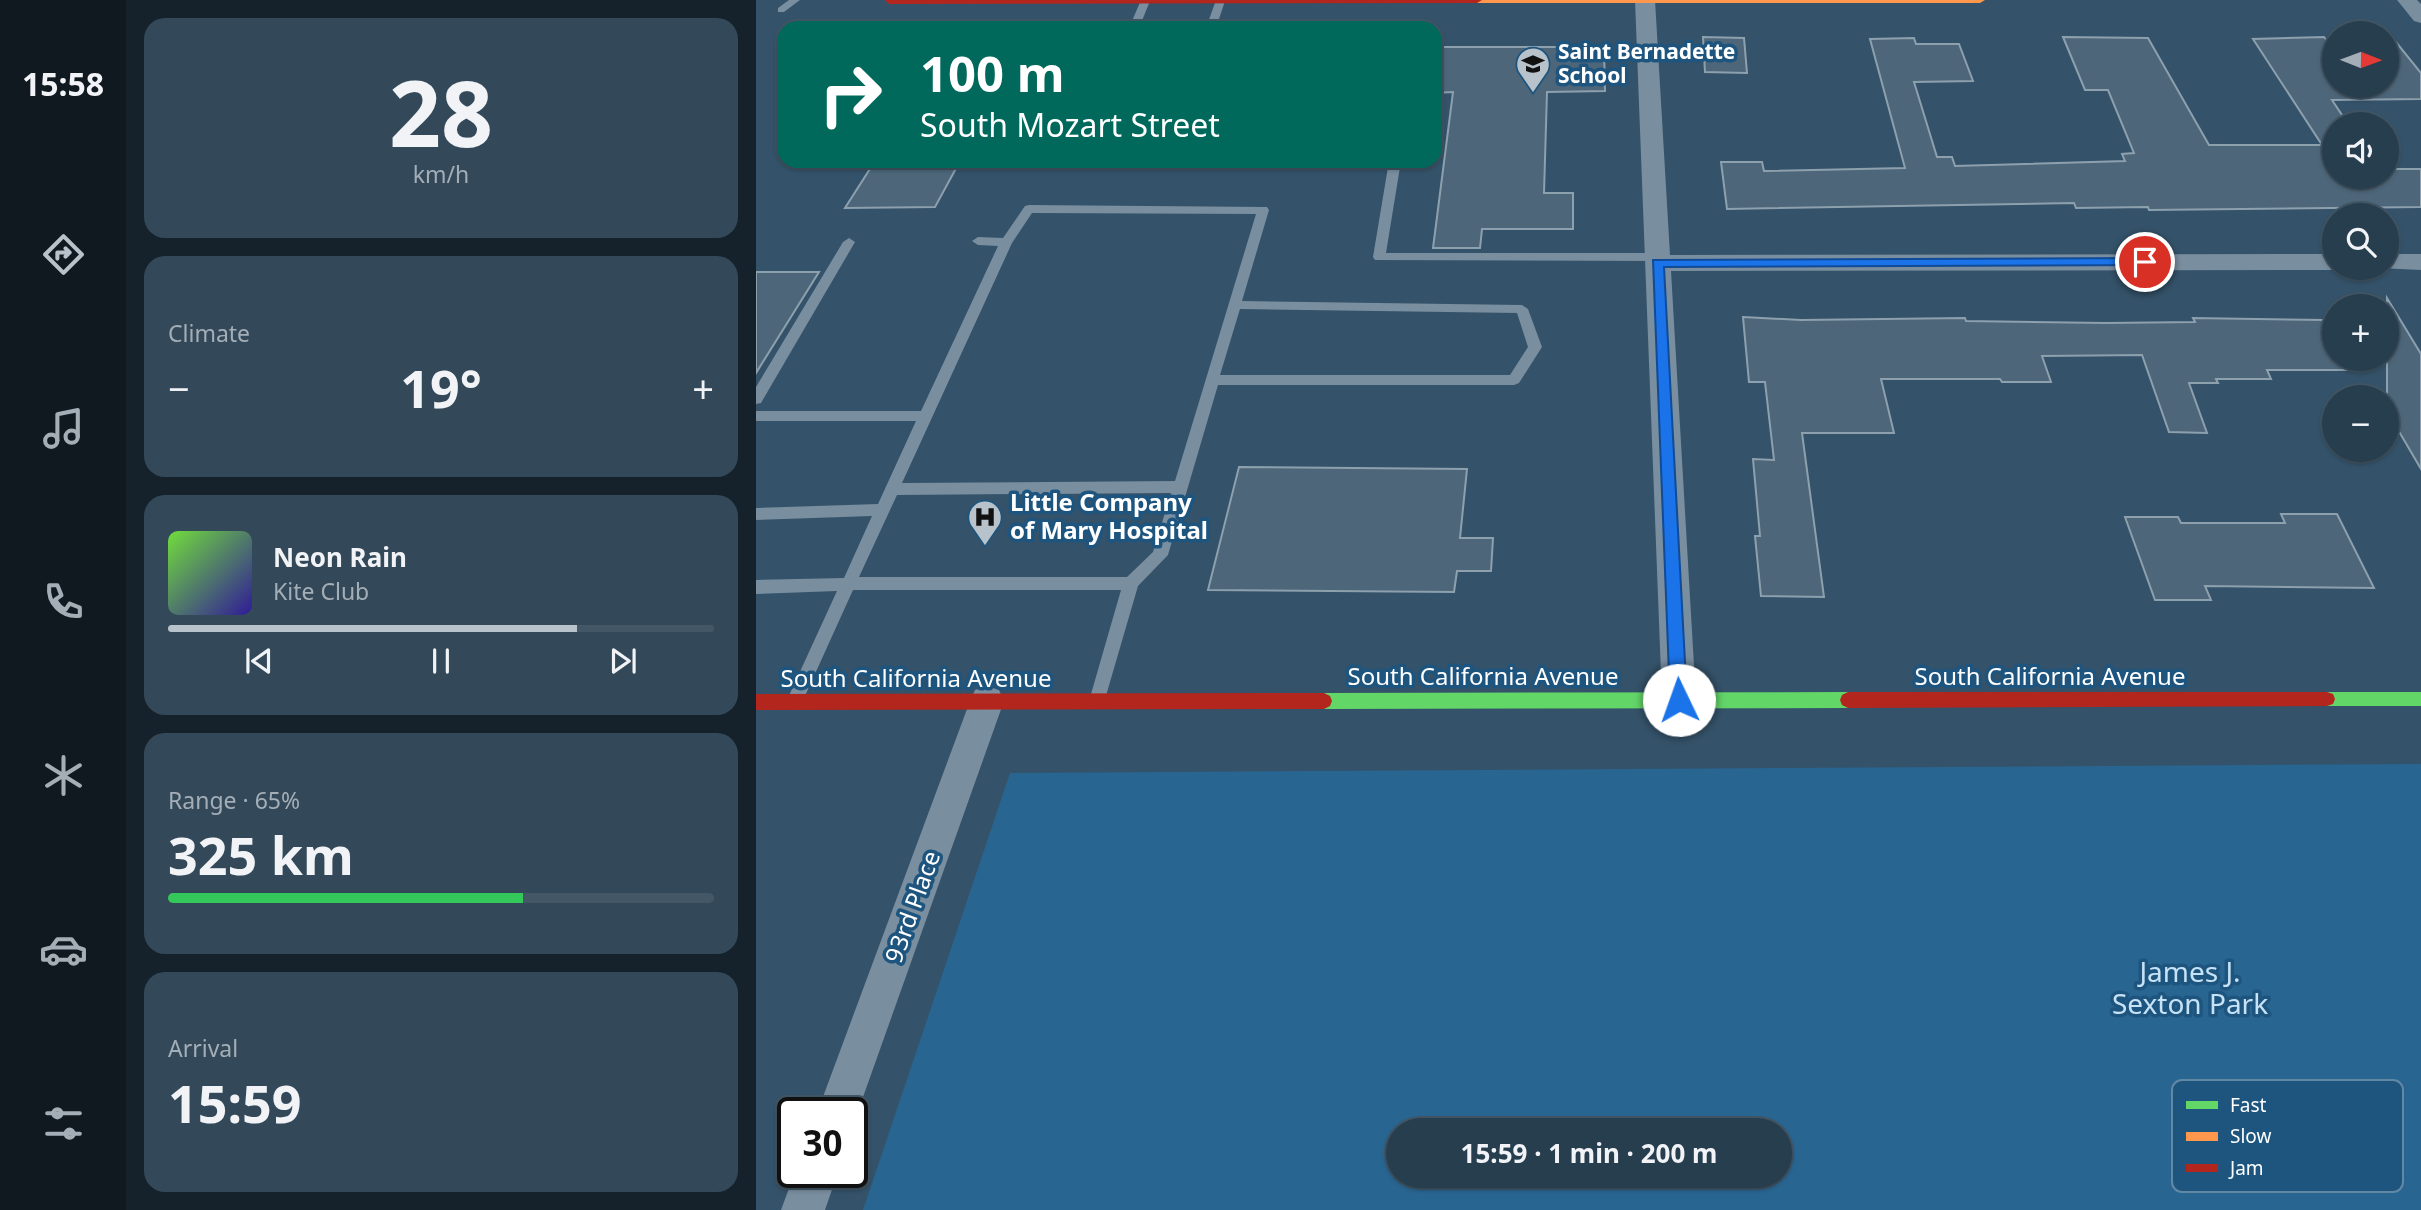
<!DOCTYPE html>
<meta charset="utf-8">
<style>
:root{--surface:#273e4f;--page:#334959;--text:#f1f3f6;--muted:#a4aeb7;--line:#435766;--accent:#b8c2ca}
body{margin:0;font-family:"Noto Sans",sans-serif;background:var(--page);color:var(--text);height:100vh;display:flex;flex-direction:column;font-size:26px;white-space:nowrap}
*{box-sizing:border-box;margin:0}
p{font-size:23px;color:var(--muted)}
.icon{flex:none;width:38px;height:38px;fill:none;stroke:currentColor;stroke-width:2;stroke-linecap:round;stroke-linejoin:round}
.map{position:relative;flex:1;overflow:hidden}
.side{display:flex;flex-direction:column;gap:18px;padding:18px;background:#15222b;width:630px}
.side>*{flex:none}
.hud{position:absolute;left:21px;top:21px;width:665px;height:147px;border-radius:21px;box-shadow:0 2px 5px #0004,0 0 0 2px var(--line);background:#00695c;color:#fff;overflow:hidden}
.needle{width:46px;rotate:91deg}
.buttons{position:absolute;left:1566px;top:21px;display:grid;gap:14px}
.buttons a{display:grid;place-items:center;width:77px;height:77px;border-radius:50%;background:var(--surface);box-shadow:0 2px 5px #0004,0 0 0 2px var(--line);font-size:35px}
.speed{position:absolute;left:21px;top:1097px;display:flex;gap:14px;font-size:35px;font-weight:700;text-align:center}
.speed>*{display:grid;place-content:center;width:91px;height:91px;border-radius:50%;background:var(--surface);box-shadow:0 2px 5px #0004,0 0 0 2px var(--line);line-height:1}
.speed .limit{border:4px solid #111;border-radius:10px;background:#fff;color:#111}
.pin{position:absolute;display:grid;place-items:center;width:60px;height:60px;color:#fff;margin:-30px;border:4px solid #fff;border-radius:50%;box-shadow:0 2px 7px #0007}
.me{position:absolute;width:77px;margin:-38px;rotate:357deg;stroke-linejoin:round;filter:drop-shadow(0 0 5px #0008)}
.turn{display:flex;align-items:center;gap:24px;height:147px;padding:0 28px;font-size:32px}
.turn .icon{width:91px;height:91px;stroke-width:2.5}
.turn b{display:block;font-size:49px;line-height:60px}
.big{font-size:52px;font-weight:700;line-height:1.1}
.side .tile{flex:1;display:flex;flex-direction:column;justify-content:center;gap:10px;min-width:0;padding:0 24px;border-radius:21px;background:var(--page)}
.side .dial{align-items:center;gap:0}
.dial b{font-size:91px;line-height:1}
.song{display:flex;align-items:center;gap:21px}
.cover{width:84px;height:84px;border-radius:10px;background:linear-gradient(135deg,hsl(100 70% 55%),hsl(250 70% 35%))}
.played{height:7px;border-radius:4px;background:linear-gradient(90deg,var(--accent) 75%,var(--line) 75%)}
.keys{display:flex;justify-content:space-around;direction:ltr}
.heat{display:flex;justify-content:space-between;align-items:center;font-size:38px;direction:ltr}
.charge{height:10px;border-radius:5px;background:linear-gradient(90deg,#34c759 65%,var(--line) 0)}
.trip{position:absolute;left:630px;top:1118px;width:406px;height:70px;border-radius:35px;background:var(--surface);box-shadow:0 2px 5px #0004,0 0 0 2px var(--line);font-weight:700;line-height:70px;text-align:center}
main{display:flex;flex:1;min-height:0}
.menu{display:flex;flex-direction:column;width:126px;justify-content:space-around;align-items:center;background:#101920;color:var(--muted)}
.menu .icon{width:49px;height:49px}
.menu .selected{color:var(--accent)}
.menu b{font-size:32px;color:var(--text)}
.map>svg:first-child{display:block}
.green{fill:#296591;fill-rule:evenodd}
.building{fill:#4d6679;stroke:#8da0ae;stroke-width:2}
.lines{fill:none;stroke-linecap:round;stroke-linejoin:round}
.lane{fill:#798e9f;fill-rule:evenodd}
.street{fill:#798e9f;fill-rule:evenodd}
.fast{fill:#63d668;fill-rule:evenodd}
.slow{fill:#ff974d;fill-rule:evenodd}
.jam{fill:#b3261e;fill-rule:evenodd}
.route{fill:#1a73e8;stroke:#114b97;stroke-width:2}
.labels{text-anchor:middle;stroke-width:7;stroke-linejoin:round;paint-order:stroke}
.far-poi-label{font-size:21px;font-weight:bold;fill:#fff;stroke:#1e557f;text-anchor:start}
.poi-label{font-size:24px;font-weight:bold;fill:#fff;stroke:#1e557f;text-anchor:start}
.street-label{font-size:24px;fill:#fff;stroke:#1e557f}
.near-park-label{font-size:28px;fill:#c5e2f6;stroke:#1e557f}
.key{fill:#1e557f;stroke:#6288a5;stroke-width:2}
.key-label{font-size:19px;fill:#fff}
</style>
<main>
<nav class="menu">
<b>15:58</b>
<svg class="icon selected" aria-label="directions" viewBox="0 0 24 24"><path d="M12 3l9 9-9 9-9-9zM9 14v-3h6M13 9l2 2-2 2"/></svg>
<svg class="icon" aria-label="music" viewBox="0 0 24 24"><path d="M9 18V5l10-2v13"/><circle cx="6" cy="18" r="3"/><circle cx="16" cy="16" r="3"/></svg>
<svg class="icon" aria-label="phone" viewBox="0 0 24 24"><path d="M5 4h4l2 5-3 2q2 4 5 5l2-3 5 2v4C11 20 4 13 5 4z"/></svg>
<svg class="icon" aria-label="climate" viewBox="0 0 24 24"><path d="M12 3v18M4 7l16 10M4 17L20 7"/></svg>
<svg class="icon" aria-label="car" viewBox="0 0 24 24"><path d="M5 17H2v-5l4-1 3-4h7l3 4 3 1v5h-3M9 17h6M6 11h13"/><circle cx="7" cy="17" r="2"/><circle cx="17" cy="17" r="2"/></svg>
<svg class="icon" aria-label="filters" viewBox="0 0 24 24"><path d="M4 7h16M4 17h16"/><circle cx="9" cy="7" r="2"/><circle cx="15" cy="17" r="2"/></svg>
</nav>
<section class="side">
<div class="tile dial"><b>28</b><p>km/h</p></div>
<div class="tile"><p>Climate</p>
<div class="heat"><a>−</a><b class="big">19°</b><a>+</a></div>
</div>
<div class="tile">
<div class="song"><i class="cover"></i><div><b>Neon Rain</b><p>Kite Club</p></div></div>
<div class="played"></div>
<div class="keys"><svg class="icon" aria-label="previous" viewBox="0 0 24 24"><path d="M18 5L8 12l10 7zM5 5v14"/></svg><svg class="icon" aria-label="pause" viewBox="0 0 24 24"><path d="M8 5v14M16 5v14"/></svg><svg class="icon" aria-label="next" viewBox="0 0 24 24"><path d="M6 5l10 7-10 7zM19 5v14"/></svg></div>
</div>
<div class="tile"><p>Range · 65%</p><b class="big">325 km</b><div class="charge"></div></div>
<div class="tile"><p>Arrival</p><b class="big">15:59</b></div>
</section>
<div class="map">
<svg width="1665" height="1210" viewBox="0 0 1665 1210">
<rect width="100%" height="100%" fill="#345269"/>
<path class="green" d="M1665,764V1210H107L254,773ZM1024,1130V1176H642V1130Z"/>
<g class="building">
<path d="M947,37L988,38L991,73L949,72Z"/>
<path d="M1307,37L1392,38L1453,145H1566L1497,39L1568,37L1572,42H1578V86H1631V42H1640L1665,73V99L1576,100L1592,124H1578V177H1631V169H1665V207L1393,210L1392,207L1320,208L1318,203L971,209L965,162H1006L1008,171L1149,168L1114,39L1158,38L1160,44H1203L1217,81L1158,82L1181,157H1196L1199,166L1369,161L1366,154L1378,153L1352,90H1329Z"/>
<path d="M679,47H848L849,91L791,92L788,193H817V229H726L724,248H677L697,92L679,93Z"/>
<path d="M119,161H204L179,207L89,208Z"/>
<path d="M0,272H63L0,373Z"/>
<path d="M1631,298L1665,354V469L1631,411Z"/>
<path d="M987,317L1045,320L1209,318L1210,321L1350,323L1439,322L1437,318L1569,320L1578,337V359H1591L1597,370H1511L1515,379H1460L1462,383H1433L1451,433L1413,432L1386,355L1286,356L1295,382H1246L1244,379H1125L1138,433H1046L1068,597L1005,596L999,536H1004L997,459L1018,460L1009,382H993Z"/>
<path d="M483,467L711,469L704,538H737L735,571H701L698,592L452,590Z"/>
<path d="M1525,514H1581L1618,588L1449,586L1455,600H1399L1369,517H1422L1425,523H1529Z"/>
</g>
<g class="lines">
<g class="lane">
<path d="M33,0H44L28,12H22V8Z"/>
<path d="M385,0L394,1L383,28H373Z"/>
<path d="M460,0L469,1L460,28H450Z"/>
<path d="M228,161H282L276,164H234Z"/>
<path d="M633,161H645L630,253H901L907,257L901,261L619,260L617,257Z"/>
<path d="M273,205L511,207L513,210L486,301L766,305L772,309L786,347L763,383L758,385H462L412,555L382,586L347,706L341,709L335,706L333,701L365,590H97L44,707L38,710L32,707L30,702L81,591L0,594V580L88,578L116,516L0,520V508L122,504L160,421H0V411H165L242,246L222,245L216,241L222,237L247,238L269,206ZM276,213L500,214L419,481L146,483L256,243ZM484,309L761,313L772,347L754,375H464ZM415,493L397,552L371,577H103L141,495Z"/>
<path d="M93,238L99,242L5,403L0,404V387L87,242Z"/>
</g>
<g class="street">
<path d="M879,0H899L914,255L1578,254V268H1587L1578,270L915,271L940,700L935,711L923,715L911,711L906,700Z"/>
<path d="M1641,0H1661L1665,4V23L1658,21Z"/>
<path d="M1631,254H1665V270L1622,268H1631Z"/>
<path d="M231,686L243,690L248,701L96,1128V1113H61L214,701L219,690Z"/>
<path d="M39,1172H82L69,1210H25Z"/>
</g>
<g class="fast">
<path d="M1092,692L1098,695L1100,700L1098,705L1092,708L568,709L562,706L560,701L562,696L568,693Z"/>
<path d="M1571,692H1665V706H1571L1565,704L1563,699L1565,694Z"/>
</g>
<path class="slow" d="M716,0H1229L1224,3H721Z"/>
<g class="jam">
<path d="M129,0H726L721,3L133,4Z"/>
<path d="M1092,692H1571L1577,694L1579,699L1577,704L1571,706L1092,708L1086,705L1084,700L1086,695Z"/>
<path d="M568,693L574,696L576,701L574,706L568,709L0,710V694Z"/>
</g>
</g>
<path class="route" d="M1389,258L1393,260V265L908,267L931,700L929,706L923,708L917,706L914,700L897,260Z"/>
<defs>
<g id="school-pin" transform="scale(1.75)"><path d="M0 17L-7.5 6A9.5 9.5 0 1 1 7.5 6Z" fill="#b8c2ca" stroke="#1e557f"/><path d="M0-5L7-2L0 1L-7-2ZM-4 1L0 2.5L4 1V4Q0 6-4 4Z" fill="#111"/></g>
<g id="hospital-pin" transform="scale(1.75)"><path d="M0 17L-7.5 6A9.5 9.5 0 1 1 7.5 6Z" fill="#b8c2ca" stroke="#1e557f"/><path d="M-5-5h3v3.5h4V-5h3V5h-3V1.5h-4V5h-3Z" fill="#111"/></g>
</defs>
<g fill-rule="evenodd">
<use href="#school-pin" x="777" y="64"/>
<use href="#hospital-pin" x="229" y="517"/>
</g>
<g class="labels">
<g class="far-poi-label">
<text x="802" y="59">Saint Bernadette<tspan x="802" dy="24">School</tspan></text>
</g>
<g class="poi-label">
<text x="254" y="511">Little Company<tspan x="254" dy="28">of Mary Hospital</tspan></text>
</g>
<g class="street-label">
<text x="727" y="685">South California Avenue</text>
<text x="1294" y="685">South California Avenue</text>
<text x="160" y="687">South California Avenue</text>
<text transform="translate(157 907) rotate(-70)" y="8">93rd Place</text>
</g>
<g class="near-park-label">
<text x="1434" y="982">James J.<tspan x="1434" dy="32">Sexton Park</tspan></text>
</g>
</g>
<rect x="1416" y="1080" width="231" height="112" rx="10" class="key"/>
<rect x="1430" y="1101" width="32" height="8" fill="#63d668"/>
<rect x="1430" y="1132" width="32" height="9" fill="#ff974d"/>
<rect x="1430" y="1164" width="32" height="8" fill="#b3261e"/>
<g class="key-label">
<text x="1474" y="1112">Fast</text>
<text x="1474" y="1143">Slow</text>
<text x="1474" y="1175">Jam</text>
</g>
</svg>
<div class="buttons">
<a><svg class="needle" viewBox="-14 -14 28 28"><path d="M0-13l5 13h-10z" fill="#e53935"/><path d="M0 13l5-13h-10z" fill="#a4aeb7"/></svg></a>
<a><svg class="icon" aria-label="sound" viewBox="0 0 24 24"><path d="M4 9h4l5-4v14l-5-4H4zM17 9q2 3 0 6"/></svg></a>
<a><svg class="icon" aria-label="search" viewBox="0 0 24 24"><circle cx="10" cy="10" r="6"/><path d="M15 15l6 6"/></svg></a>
<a>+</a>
<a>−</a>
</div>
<div class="speed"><div class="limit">30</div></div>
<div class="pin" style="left:1389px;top:262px;background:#d93025"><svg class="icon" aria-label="arrive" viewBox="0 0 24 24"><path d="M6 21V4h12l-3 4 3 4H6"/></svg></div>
<svg class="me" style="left:923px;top:700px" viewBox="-20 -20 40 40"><circle r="19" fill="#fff"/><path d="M0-13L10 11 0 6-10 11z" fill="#1a73e8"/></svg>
<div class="trip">15:59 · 1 min · 200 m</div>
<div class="hud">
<div class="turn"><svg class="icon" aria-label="right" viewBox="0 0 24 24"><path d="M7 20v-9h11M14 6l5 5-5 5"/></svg><div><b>100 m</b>South Mozart Street</div></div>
</div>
</div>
</main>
